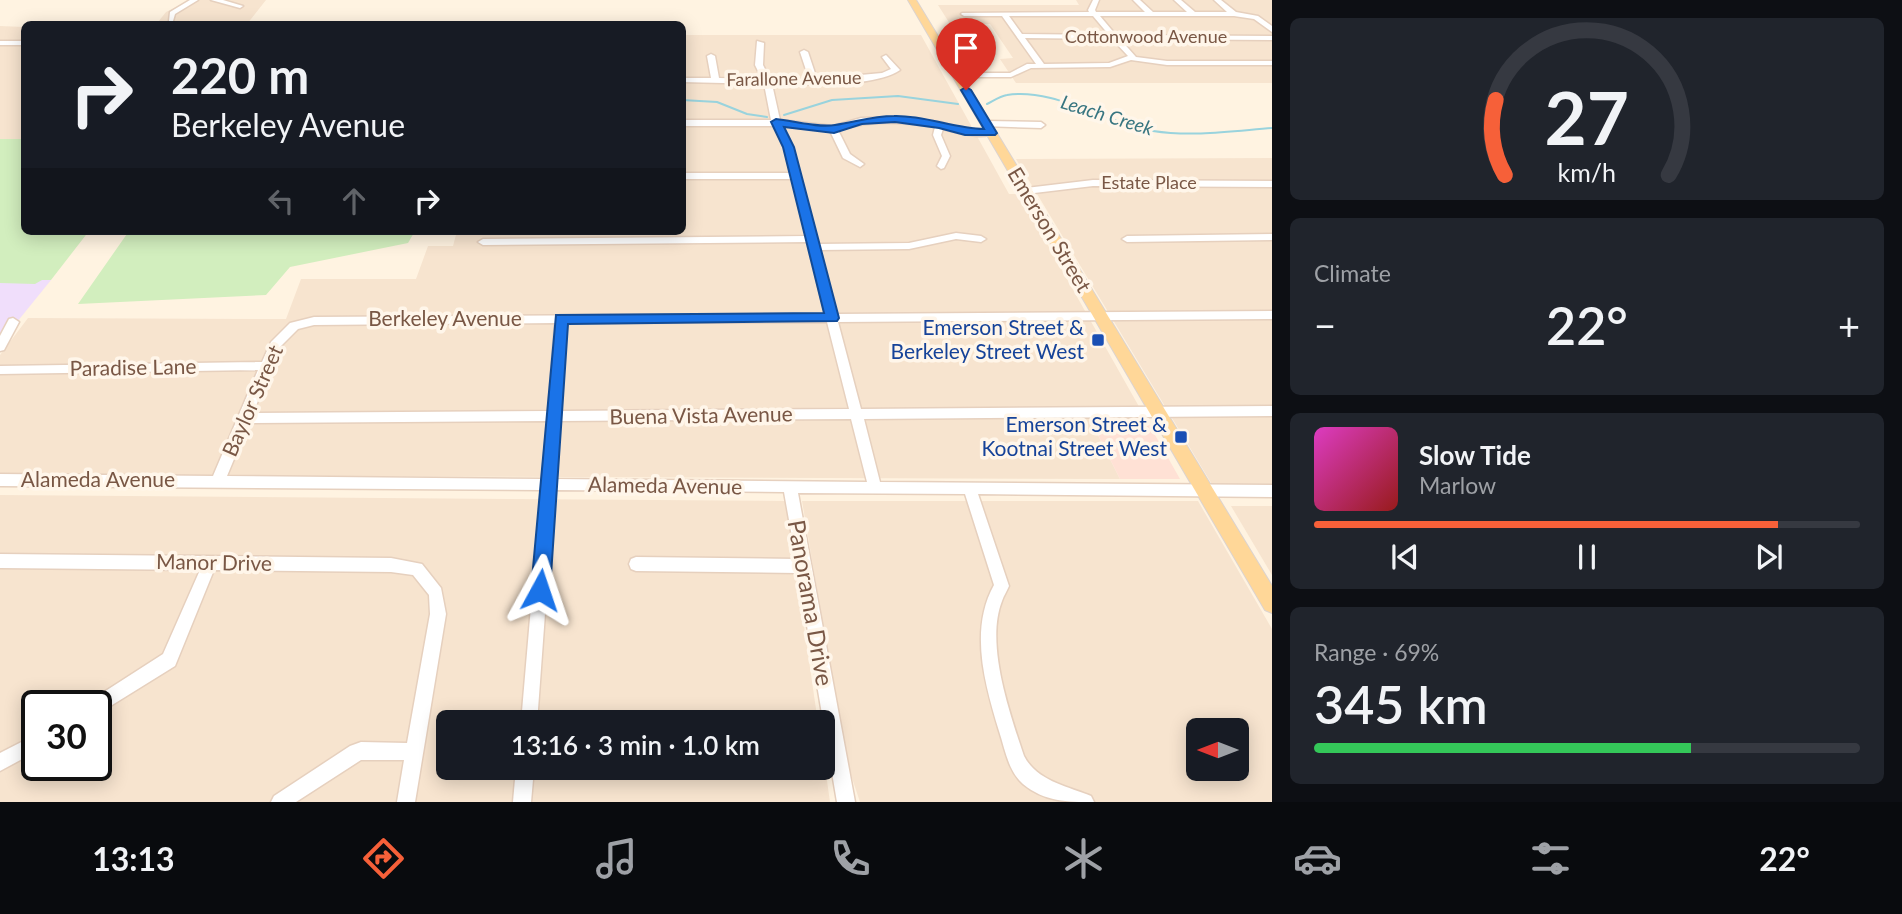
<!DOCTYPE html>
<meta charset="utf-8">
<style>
:root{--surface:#171b24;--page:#20242c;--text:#f1f3f6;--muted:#9ea1a6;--line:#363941;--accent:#f66039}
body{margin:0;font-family:Lato,sans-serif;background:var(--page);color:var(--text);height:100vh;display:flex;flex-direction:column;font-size:26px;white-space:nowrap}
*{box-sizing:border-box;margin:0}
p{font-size:23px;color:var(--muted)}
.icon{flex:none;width:38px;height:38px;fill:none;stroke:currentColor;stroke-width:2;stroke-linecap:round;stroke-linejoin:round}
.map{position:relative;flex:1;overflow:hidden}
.details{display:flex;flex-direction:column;gap:18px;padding:18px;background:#0d0f14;width:630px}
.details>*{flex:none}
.hud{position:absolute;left:21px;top:21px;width:665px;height:214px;border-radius:10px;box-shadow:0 4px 18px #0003;background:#171b24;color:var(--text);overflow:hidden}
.needle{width:46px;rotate:270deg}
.fabs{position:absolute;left:1186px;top:718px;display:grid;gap:14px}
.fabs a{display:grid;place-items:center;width:63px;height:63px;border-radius:10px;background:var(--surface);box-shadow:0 4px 18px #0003;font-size:35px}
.speed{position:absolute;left:21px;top:690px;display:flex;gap:14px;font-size:35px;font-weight:700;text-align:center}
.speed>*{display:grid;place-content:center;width:91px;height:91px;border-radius:50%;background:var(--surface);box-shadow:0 4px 18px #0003;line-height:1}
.speed .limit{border:4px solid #111;border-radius:10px;background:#fff;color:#111}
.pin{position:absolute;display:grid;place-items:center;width:60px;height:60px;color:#fff;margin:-72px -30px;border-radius:50% 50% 50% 0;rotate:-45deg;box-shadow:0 0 7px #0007}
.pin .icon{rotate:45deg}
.me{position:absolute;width:77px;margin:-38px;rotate:5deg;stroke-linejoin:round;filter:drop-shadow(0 0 5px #0008)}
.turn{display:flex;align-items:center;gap:24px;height:147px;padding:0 35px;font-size:32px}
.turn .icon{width:91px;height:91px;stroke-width:2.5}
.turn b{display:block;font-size:49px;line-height:60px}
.lanes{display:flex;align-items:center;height:66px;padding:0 35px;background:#0003;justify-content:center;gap:35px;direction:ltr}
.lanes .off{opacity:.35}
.big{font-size:52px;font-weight:600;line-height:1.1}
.details .tile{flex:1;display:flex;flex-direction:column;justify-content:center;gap:10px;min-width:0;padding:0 24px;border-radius:10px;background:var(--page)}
.details .dial{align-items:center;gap:0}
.dial svg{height:182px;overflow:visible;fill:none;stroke:var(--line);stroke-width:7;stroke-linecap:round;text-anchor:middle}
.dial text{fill:var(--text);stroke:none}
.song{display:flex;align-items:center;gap:21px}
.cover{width:84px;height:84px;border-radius:10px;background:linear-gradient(135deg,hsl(310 70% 55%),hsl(0 70% 35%))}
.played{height:7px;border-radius:4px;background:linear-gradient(90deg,var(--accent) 85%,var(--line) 85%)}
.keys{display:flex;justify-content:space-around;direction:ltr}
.heat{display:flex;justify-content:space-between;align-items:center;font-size:38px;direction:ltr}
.charge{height:10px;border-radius:5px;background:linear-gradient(90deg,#34c759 69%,var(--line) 0)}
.trip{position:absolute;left:436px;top:710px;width:399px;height:70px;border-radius:10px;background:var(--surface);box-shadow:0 4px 18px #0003;font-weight:600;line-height:70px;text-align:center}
.tab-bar{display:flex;height:112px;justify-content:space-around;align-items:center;background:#090b0e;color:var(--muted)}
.tab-bar .icon{width:49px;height:49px}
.tab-bar .on{color:var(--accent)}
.tab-bar b{font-size:32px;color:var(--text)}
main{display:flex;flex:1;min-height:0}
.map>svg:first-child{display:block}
.residential{fill:#f7e4cf;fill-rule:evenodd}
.commercial{fill:#ffe1d5}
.education{fill:#f0defb}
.green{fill:#d2eebe}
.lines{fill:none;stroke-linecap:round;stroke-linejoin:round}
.stream{stroke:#99d3dd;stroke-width:2}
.minor-casing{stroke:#e6d0be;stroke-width:3}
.major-casing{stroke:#dcd3cf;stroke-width:2}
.minor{fill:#fff;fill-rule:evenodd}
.major{fill:#ffd798;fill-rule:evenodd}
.route{fill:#1a73e8;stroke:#114b97;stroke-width:2}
.transit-dot{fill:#1a4fb4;stroke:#fff6ea;stroke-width:2.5}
.labels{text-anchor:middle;stroke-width:7;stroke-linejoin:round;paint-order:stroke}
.far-street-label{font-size:18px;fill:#795745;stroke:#fff6ea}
.far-water-label{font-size:19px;font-style:italic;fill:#377580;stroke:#fff6ea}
.street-label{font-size:21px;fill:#795745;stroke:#fff6ea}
.transit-label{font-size:21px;fill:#164399;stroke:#fff6ea;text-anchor:end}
.near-street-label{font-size:24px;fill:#795745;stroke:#fff6ea}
</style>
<main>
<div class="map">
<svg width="1272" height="802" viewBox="0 0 1272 802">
<rect width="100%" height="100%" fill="#fff3e1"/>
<g class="residential">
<path d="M190,0H266L247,24H113L115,22H158L166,12Z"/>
<path d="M1076,0H1272V83H1016L1000,59L1013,58L990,24H950L938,5H1079Z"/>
<path d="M0,26L24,27V139H0Z"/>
<path d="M683,35H921L1009,194H1019L1146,419H1090L1120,479L0,475V355L28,318L286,319L301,279H416L428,246H453L457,231H682Z"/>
<path d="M1272,158V486H1213L1016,159Z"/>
<path d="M0,495L786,501L818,723H448V768H822L823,752L830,802H0ZM37,705H96V765H37Z"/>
<path d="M802,501H1198L1272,629V802H860L846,760ZM1199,730H1237V768H1199Z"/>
<path d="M1231,506H1272V575Z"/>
</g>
<path class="commercial" d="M1090,419H1146L1180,479H1120Z"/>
<path class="education" d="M0,280H51L0,343Z"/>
<g class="green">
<path d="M0,139H24V231H89L51,280H42L35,284L0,283Z"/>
<path d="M129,231H415L408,243L290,267L266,295L78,304Z"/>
</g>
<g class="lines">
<g class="stream">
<path d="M682,100L717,102L747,114L767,117"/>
<path d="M987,104C993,101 1000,96 1007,95C1052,87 1106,123 1153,131C1192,137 1233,131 1272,128"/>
<path d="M784,115L832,100L898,96L958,104"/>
</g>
<g class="minor-casing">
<g id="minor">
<path d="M190,0H198L175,14L173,21H169L170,12Z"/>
<path d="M211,0H223L243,6L240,8Z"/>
<path d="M1093,0H1099L1095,10L1096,12H1145L1133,0H1140L1153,12H1187L1174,0H1181L1195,12H1227L1214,0H1221L1236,12L1258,16L1272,26V32L1254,19L1234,16H1100L1116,35L1272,36V40L1120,39L1136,57L1167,61H1272V65H1167L1131,60L1110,67L1031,68L1011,77H957L953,75L957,73H1010L1027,64H1036L1002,16H964L961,14L962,13L1089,12L1088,10ZM1009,16H1093L1109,35L1022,34ZM1025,38L1112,39L1128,56L1109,63L1044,64Z"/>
<rect x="0" y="41" width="24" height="4"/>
<path d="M757,41L764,43L763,65L770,79H809L800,52L804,50L808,52L817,79L882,73L891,69L882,57L886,55L900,70C874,88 804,84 772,84L780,120L833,126L861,118L895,117L940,122L965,129L992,130L996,133C982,140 959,133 943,129L941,135L950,156L944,168L941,169L937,166L942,156L933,135L935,127C898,122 875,120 838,130L850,154L864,164L860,167L843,158L830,131L782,126L792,147L818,244L909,243L956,233L981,236L986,239L981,242L956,239L909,249L819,250L836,314L1272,311V319L838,322L861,409L1272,406V416L864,419L880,482L1272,485V497L978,494L1009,586C1007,591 1004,595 1002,601C985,644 1010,714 1024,756C1037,781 1067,786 1091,796L1094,802C1067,802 1045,802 1023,784C1008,771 1005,749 999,731C985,685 969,630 994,585L965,494L798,493L855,802H837L798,573L636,571L631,569L629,564L631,559L636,557L796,559L784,492L554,490L537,723H521L541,490L0,486V474L213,476L258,370L0,374V366L262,362L271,342L290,323L314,317L825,314L807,242L483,245L478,242L483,239L806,236L792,179H682V173H790L784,147L773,126H682V120H771L764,84L682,82V78H711L707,56L711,54L715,56L719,78L762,79L755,65ZM827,322L849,409L560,411L566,323ZM555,323L548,411L253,413L280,347L298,329L314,325ZM851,419L867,482L555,479L559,421ZM547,421L542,479L227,476L249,423Z"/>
<path d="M986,121L1041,122L1045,125L1041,128L983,126L982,124Z"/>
<path d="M1093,180L1272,181V187L1093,186L1026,194L1021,191L1026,188Z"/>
<path d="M1272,234V240L1127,242L1122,239L1127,236Z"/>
<path d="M13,318L19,322L4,350L0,351V336L9,319Z"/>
<path d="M0,554L391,558L422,564L441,588L446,614L415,802H397L404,760H361L296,802H271L274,796L350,746L361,742L407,743L430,614L429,595L413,575L391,572L214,570L175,666L96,715V705H88L90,701L163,654L200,570L0,568Z"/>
<path d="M37,734V751L0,771V753Z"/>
<path d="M516,768H534L531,802H513Z"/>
</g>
</g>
<g class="major-casing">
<path id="major" d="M908,0H916L1272,586V613L1265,610Z"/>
</g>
<use href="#minor" class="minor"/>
<use href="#major" class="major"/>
</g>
<path class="route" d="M966,87L971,90L997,133L995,135H965L939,128L895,122L862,124L834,133L784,127L794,147L839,318L837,321L568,324L550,590L547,597L540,599L534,597L531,590L556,315L824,313L783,147L771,122L776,119C794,121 818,128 835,125C855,122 873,116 894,116C924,115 953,128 984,129L961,90Z"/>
<g class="transit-dot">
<rect x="1091" y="333" width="14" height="14" rx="3.5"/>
<rect x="1174" y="430" width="14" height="14" rx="3.5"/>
</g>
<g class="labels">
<g class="far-street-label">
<text x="1146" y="43">Cottonwood Avenue</text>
<text transform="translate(794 79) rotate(-1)" y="6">Farallone Avenue</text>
<text x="1149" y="189">Estate Place</text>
</g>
<g class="far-water-label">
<text transform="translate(1107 115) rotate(17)" y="7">Leach Creek</text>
</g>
<g class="street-label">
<text transform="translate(1049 230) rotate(59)" y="7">Emerson Street</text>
<text x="445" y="326">Berkeley Avenue</text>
<text transform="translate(133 368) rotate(-1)" y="7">Paradise Lane</text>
<text transform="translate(253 401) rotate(-66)" y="7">Baylor Street</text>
<text transform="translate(701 416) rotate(-1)" y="7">Buena Vista Avenue</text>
<text x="98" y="487">Alameda Avenue</text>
<text transform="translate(665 486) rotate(1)" y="7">Alameda Avenue</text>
<text transform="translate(214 563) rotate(1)" y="7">Manor Drive</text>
</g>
<g class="transit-label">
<text x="1084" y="335">Emerson Street &amp;<tspan x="1084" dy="24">Berkeley Street West</tspan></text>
<text x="1167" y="432">Emerson Street &amp;<tspan x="1167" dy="24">Kootnai Street West</tspan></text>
</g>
<g class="near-street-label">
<text transform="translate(810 603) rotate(80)" y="8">Panorama Drive</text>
</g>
</g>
</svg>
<div class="fabs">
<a><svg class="needle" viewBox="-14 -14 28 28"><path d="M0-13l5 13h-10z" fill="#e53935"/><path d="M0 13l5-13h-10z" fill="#9ea1a6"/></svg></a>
</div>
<div class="speed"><div class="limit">30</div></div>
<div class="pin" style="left:966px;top:90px;background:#d93025"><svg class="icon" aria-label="arrive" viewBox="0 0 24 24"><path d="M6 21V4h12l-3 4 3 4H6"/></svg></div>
<svg class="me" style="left:540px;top:590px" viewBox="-20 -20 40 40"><path d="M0-17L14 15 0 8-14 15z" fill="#1a73e8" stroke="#fff" stroke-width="4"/></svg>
<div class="trip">13:16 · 3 min · 1.0 km</div>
<div class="hud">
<div class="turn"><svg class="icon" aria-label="right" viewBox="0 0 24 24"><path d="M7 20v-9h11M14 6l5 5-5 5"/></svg><div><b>220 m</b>Berkeley Avenue</div></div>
<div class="lanes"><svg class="icon off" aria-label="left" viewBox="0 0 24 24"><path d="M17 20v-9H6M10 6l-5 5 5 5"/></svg><svg class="icon off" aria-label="ahead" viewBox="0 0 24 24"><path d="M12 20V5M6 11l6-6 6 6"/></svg><svg class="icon" aria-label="right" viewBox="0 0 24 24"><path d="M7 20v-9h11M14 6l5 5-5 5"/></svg></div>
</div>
</div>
<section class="details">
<div class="tile dial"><svg viewBox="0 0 100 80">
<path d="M14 69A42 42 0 1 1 86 69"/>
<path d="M14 69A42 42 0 0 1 10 36" stroke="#f66039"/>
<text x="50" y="56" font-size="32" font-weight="700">27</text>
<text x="50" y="72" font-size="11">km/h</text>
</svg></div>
<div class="tile"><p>Climate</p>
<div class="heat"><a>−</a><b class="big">22°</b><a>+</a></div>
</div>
<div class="tile">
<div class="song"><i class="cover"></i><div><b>Slow Tide</b><p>Marlow</p></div></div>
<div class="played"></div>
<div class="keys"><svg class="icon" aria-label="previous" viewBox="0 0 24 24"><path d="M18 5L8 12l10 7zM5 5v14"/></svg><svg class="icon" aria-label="pause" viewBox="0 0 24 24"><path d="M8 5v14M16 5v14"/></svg><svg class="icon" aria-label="next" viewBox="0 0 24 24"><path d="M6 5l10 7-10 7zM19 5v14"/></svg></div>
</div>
<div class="tile"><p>Range · 69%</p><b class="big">345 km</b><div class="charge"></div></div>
</section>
</main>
<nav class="tab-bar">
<b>13:13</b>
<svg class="icon on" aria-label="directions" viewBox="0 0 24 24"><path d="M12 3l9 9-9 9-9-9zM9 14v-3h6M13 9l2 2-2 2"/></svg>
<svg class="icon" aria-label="music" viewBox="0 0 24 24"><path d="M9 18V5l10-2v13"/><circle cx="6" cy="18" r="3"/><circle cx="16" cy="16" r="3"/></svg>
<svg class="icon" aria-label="phone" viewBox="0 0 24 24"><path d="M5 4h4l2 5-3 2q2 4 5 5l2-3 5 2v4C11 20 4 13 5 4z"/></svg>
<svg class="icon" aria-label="climate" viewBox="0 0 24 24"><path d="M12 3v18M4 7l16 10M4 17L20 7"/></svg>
<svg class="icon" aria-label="car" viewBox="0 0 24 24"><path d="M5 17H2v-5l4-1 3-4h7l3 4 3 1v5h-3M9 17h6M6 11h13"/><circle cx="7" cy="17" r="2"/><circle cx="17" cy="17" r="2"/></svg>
<svg class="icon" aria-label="filters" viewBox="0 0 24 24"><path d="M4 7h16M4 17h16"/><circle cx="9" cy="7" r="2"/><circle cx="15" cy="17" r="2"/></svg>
<b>22°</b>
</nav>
